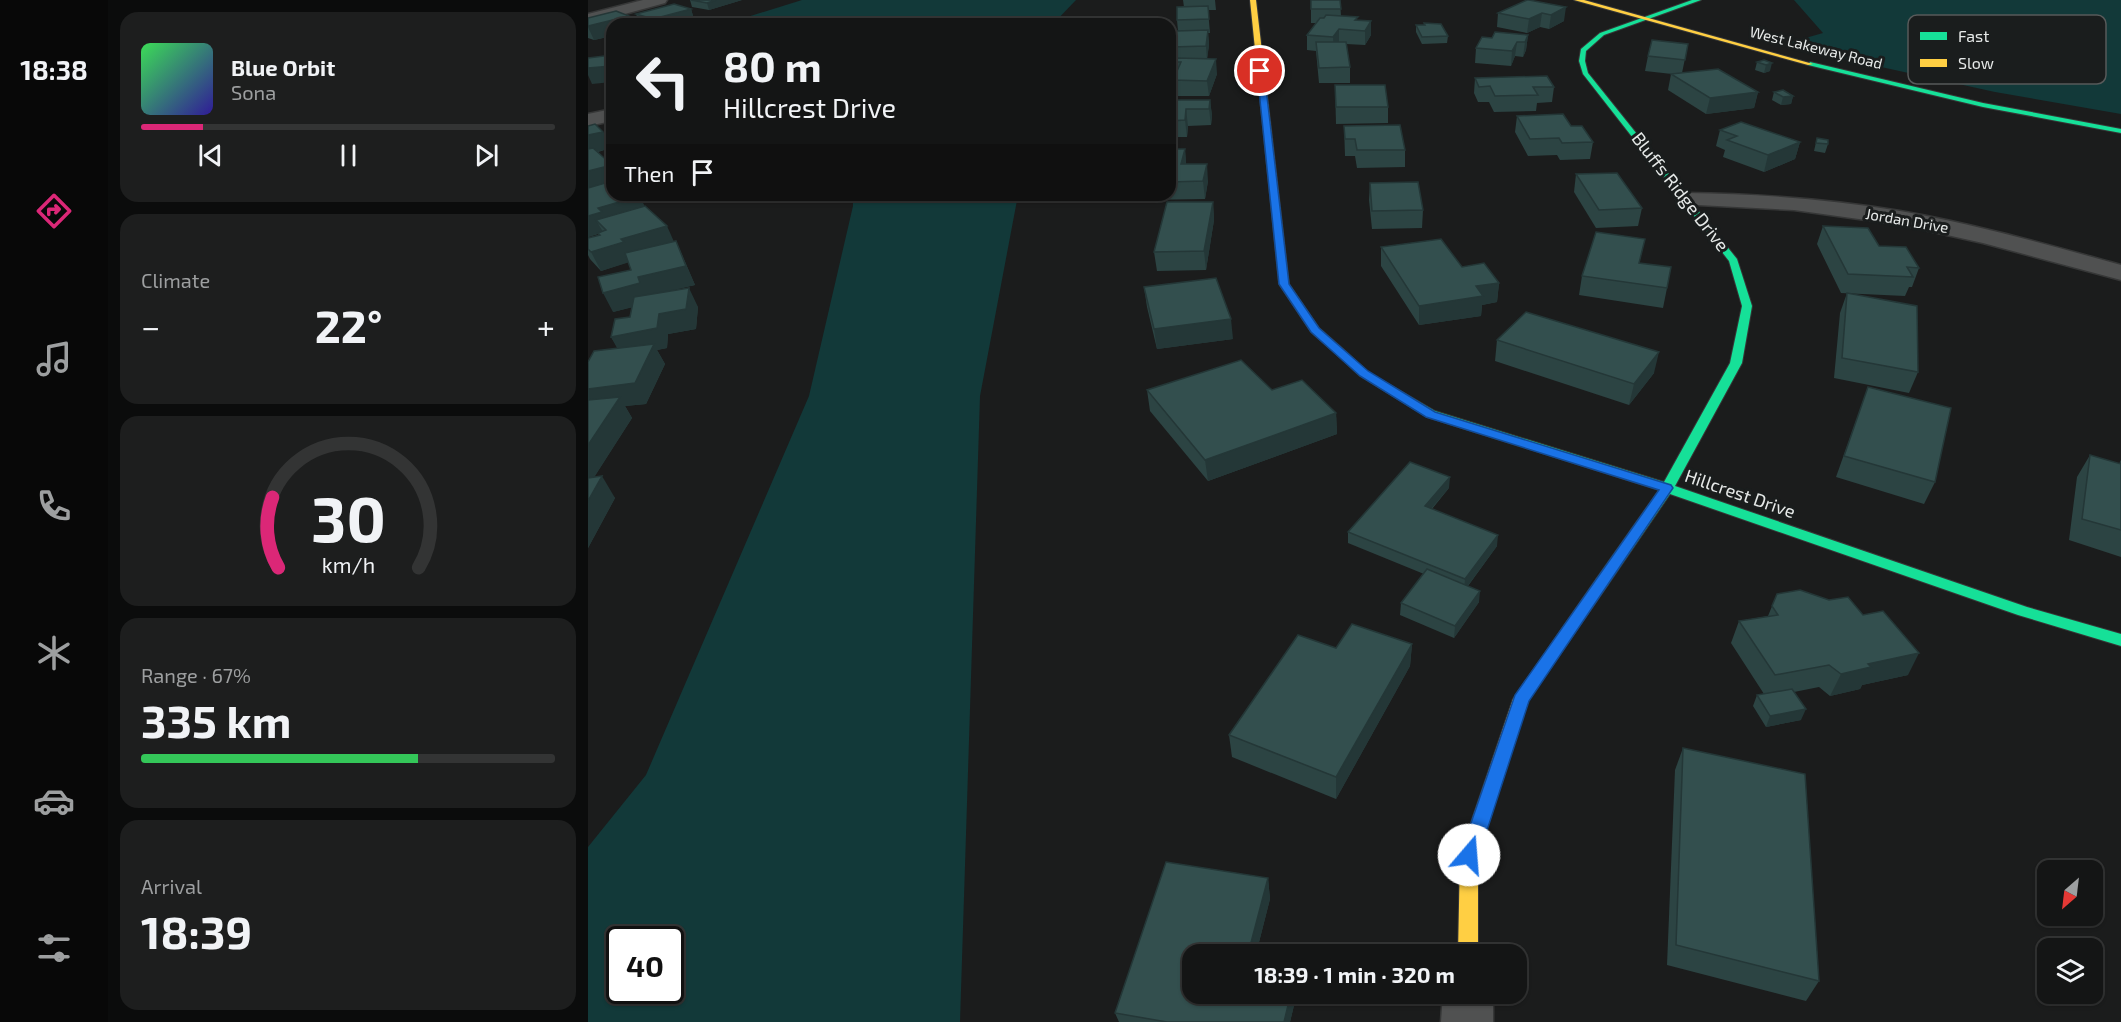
<!DOCTYPE html>
<meta charset="utf-8">
<style>
:root{--surface:#141515;--page:#1d1e1e;--text:#f1f3f6;--muted:#9d9fa0;--line:#333434;--accent:#db2777}
body{margin:0;font-family:"Exo 2",sans-serif;background:var(--page);color:var(--text);height:100vh;display:flex;flex-direction:column;font-size:22px;white-space:nowrap}
*{box-sizing:border-box;margin:0}
p{font-size:20px;color:var(--muted)}
.icon{flex:none;width:33px;height:33px;fill:none;stroke:currentColor;stroke-width:2;stroke-linecap:round;stroke-linejoin:round}
.map{position:relative;flex:1;overflow:hidden}
.drawer{display:flex;flex-direction:column;gap:12px;padding:12px;background:#0b0c0c;width:480px}
.drawer>*{flex:none}
.top-card{position:absolute;left:18px;top:18px;width:570px;height:183px;border-radius:18px;box-shadow:0 2px 4px #0004,0 0 0 2px var(--line);background:#141515;color:var(--text);overflow:hidden}
.needle{width:39px;rotate:208deg}
.controls{position:absolute;left:1449px;top:860px;display:grid;gap:12px}
.controls a{display:grid;place-items:center;width:66px;height:66px;border-radius:12px;background:var(--surface);box-shadow:0 2px 4px #0004,0 0 0 2px var(--line);font-size:30px}
.speed{position:absolute;left:18px;top:926px;display:flex;gap:12px;font-size:30px;font-weight:700;text-align:center}
.speed>*{display:grid;place-content:center;width:78px;height:78px;border-radius:50%;background:var(--surface);box-shadow:0 2px 4px #0004,0 0 0 2px var(--line);line-height:1}
.speed .limit{border:3px solid #111;border-radius:9px;background:#fff;color:#111}
.pin{position:absolute;display:grid;place-items:center;width:51px;height:51px;color:#fff;margin:-26px;border:3px solid #fff;border-radius:50%;box-shadow:0 2px 6px #0007}
.me{position:absolute;width:66px;margin:-33px;rotate:18deg;stroke-linejoin:round;filter:drop-shadow(0 0 4px #0008)}
.turn{display:flex;align-items:center;gap:21px;height:126px;padding:0 18px;font-size:27px}
.turn .icon{width:78px;height:78px;stroke-width:2.5}
.turn b{display:block;font-size:42px;line-height:51px}
.then{display:flex;align-items:center;height:57px;padding:0 18px;background:#0003;gap:12px;font-size:22px}
.big{font-size:45px;font-weight:700;line-height:1.1}
.drawer .widget{flex:1;display:flex;flex-direction:column;justify-content:center;gap:9px;min-width:0;padding:0 21px;border-radius:18px;background:var(--page)}
.drawer .dial{align-items:center;gap:0}
.dial svg{height:156px;overflow:visible;fill:none;stroke:var(--line);stroke-width:7;stroke-linecap:round;text-anchor:middle}
.dial text{fill:var(--text);stroke:none}
.song{display:flex;align-items:center;gap:18px}
.cover{width:72px;height:72px;border-radius:9px;background:linear-gradient(135deg,hsl(130 70% 55%),hsl(250 70% 35%))}
.played{height:6px;border-radius:3px;background:linear-gradient(90deg,var(--accent) 15%,var(--line) 15%)}
.keys{display:flex;justify-content:space-around;direction:ltr}
.heat{display:flex;justify-content:space-between;align-items:center;font-size:33px;direction:ltr}
.charge{height:9px;border-radius:4px;background:linear-gradient(90deg,#34c759 67%,var(--line) 0)}
.trip{position:absolute;left:594px;top:944px;width:345px;height:60px;border-radius:18px;background:var(--surface);box-shadow:0 2px 4px #0004,0 0 0 2px var(--line);font-weight:700;line-height:60px;text-align:center}
main{display:flex;flex:1;min-height:0}
.menu{display:flex;flex-direction:column;width:108px;justify-content:space-around;align-items:center;background:#080808;color:var(--muted)}
.menu .icon{width:42px;height:42px}
.menu .active{color:var(--accent)}
.menu b{font-size:27px;color:var(--text)}
.map>svg:first-child{display:block}
.green{fill:#123939;fill-rule:evenodd}
.lines{fill:none;stroke-linecap:round;stroke-linejoin:round}
.street-casing{stroke:#363737;stroke-width:3}
.fast-casing{stroke:#363737;stroke-width:2}
.slow-casing{stroke:#363737;stroke-width:2}
.street{fill:#505151;fill-rule:evenodd}
.fast{fill:#16e098;fill-rule:evenodd}
.slow{fill:#ffcf43;fill-rule:evenodd}
.wall{fill:#2c4443}
.shaded-wall{fill:#243737}
.building{fill:#334f4e;stroke:#243737;stroke-width:1.5}
.route{fill:#1a73e8;stroke:#114b97;stroke-width:1.5}
.labels{text-anchor:middle;stroke-width:6;stroke-linejoin:round;paint-order:stroke}
.far-street-label{font-size:15px;fill:#e6e9e8;stroke:#1a1d1d}
.street-label{font-size:18px;fill:#e6e9e8;stroke:#1a1d1d}
.key{fill:#1a1d1d;stroke:#575a5a;stroke-width:1.5}
.key-label{font-size:16px;fill:#e6e9e8}
</style>
<main>
<nav class="menu">
<b>18:38</b>
<svg class="icon active" aria-label="directions" viewBox="0 0 24 24"><path d="M12 3l9 9-9 9-9-9zM9 14v-3h6M13 9l2 2-2 2"/></svg>
<svg class="icon" aria-label="music" viewBox="0 0 24 24"><path d="M9 18V5l10-2v13"/><circle cx="6" cy="18" r="3"/><circle cx="16" cy="16" r="3"/></svg>
<svg class="icon" aria-label="phone" viewBox="0 0 24 24"><path d="M5 4h4l2 5-3 2q2 4 5 5l2-3 5 2v4C11 20 4 13 5 4z"/></svg>
<svg class="icon" aria-label="climate" viewBox="0 0 24 24"><path d="M12 3v18M4 7l16 10M4 17L20 7"/></svg>
<svg class="icon" aria-label="car" viewBox="0 0 24 24"><path d="M5 17H2v-5l4-1 3-4h7l3 4 3 1v5h-3M9 17h6M6 11h13"/><circle cx="7" cy="17" r="2"/><circle cx="17" cy="17" r="2"/></svg>
<svg class="icon" aria-label="filters" viewBox="0 0 24 24"><path d="M4 7h16M4 17h16"/><circle cx="9" cy="7" r="2"/><circle cx="15" cy="17" r="2"/></svg>
</nav>
<section class="drawer">
<div class="widget">
<div class="song"><i class="cover"></i><div><b>Blue Orbit</b><p>Sona</p></div></div>
<div class="played"></div>
<div class="keys"><svg class="icon" aria-label="previous" viewBox="0 0 24 24"><path d="M18 5L8 12l10 7zM5 5v14"/></svg><svg class="icon" aria-label="pause" viewBox="0 0 24 24"><path d="M8 5v14M16 5v14"/></svg><svg class="icon" aria-label="next" viewBox="0 0 24 24"><path d="M6 5l10 7-10 7zM19 5v14"/></svg></div>
</div>
<div class="widget"><p>Climate</p>
<div class="heat"><a>−</a><b class="big">22°</b><a>+</a></div>
</div>
<div class="widget dial"><svg viewBox="0 0 100 80">
<path d="M14 69A42 42 0 1 1 86 69"/>
<path d="M14 69A42 42 0 0 1 11 33" stroke="#db2777"/>
<text x="50" y="56" font-size="32" font-weight="700">30</text>
<text x="50" y="72" font-size="11">km/h</text>
</svg></div>
<div class="widget"><p>Range · 67%</p><b class="big">335 km</b><div class="charge"></div></div>
<div class="widget"><p>Arrival</p><b class="big">18:39</b></div>
</section>
<div class="map">
<svg width="1533" height="1022" viewBox="0 0 1533 1022">
<rect width="100%" height="100%" fill="#1b1c1c"/>
<g class="green">
<path d="M214,0H488L465,24H137Z"/>
<path d="M1206,0H1533V114L1407,92L1193,45L1235,33Z"/>
<path d="M265,195H430L392,396L372,1022H0V847L58,775L221,396L265,206ZM32,939H82V990H32Z"/>
</g>
<g class="lines">
<g class="street-casing">
<g id="street">
<path d="M55,0H79L77,3L0,24V14Z"/>
<path d="M24,109V121L0,126V114Z"/>
<path d="M1099,193C1171,194 1241,199 1312,211C1387,224 1460,245 1533,265V280L1395,243L1314,225L1206,210L1091,204L1088,199L1091,194Z"/>
<path d="M855,993H905V1022H853Z"/>
</g>
</g>
<g class="fast-casing">
<g id="fast">
<path d="M1104,0H1113L1016,35L998,51L997,61L1000,73L1149,259L1164,306L1154,363L1087,486L1439,607L1533,634V646L1430,615L1082,494L1019,586H1009L1007,582L1009,578L1071,490L839,417L772,376L745,351L747,349H755L780,372L847,411L1076,482L1142,363L1154,306L1141,261L995,74L991,61L993,49L1012,33Z"/>
<path d="M1222,62L1395,103L1533,129V133L1395,107L1220,65Z"/>
</g>
</g>
<g class="slow-casing">
<g id="slow">
<path d="M662,0H668L701,284L731,328L755,349V353H747L723,332L691,284Z"/>
<path d="M986,0H996L1225,64L1220,65Z"/>
<path d="M1014,577L1019,578L1021,582L1019,586L940,701L890,855V954H870L872,855L925,699L1009,578Z"/>
</g>
</g>
<use href="#street" class="street"/>
<use href="#fast" class="fast"/>
<use href="#slow" class="slow"/>
</g>
<g class="wall">
<path d="M102,0H154L121,10L104,7Z"/>
<path d="M595,0H627L628,10H620L622,33H620L621,45L619,58L629,74L621,96H587L585,80L587,75L584,47L590,31L589,20L596,7Z"/>
<path d="M723,0H752L753,16L770,20L783,21V35L777,45L758,44L762,67V83H731L728,51L719,50V35L729,23H723Z"/>
<path d="M939,0L976,21L961,29L952,27L939,33L909,27L910,13Z"/>
<path d="M103,9L105,16L75,24H60L51,22L48,14Z"/>
<path d="M41,16L44,24H24V36L6,40L0,38V18Z"/>
<path d="M836,23L860,36L859,43L834,44L828,32V25H836Z"/>
<path d="M940,35L938,50L935,57L927,56L923,66L887,63L888,48L904,38Z"/>
<path d="M1100,44L1094,73L1170,92L1166,108L1118,114L1080,90L1083,74H1084L1057,71L1060,56Z"/>
<path d="M1176,60L1182,71L1176,73L1167,70L1169,62Z"/>
<path d="M887,78L966,87L964,102L949,103L948,111L906,112L901,102H890L886,93Z"/>
<path d="M747,85L800,107V123L748,124Z"/>
<path d="M1186,92L1205,96L1203,104L1193,105L1184,100Z"/>
<path d="M582,100H622L624,116L623,125L600,126L599,137H582Z"/>
<path d="M929,116L983,126L1005,142L1002,159L972,160L969,155L940,156L927,132Z"/>
<path d="M0,126L15,132L23,148L10,152L24,195L52,196L56,206L86,242L88,241L107,285L80,291L110,307L108,329L80,334L79,348L69,350L77,364L58,404L37,406L44,418L6,477L27,498L0,548V362L30,348L23,337L42,317L44,307L25,312L43,270L40,262L13,271L2,259L0,255V238L11,235L10,234L0,237Z"/>
<path d="M756,126L817,150V167L769,168L767,156H757Z"/>
<path d="M1132,130L1212,142L1207,159L1176,172L1135,157L1137,150L1128,146Z"/>
<path d="M1229,138L1240,144L1237,153L1226,151Z"/>
<path d="M582,149H597L598,164L620,181L617,199L552,200L551,195H582Z"/>
<path d="M988,174L1054,208L1050,226L1008,228L986,192Z"/>
<path d="M782,183L835,210L834,228L784,229L781,200Z"/>
<path d="M625,202L626,220L618,270L569,271L566,252Z"/>
<path d="M1235,226L1291,246L1331,268L1324,287H1321L1317,296L1253,293L1229,244Z"/>
<path d="M793,247L874,267L911,283L909,302L894,305L893,316L831,325L793,266Z"/>
<path d="M1052,263L1079,288L1075,308L991,295L994,276Z"/>
<path d="M556,287L645,339L569,349L559,307Z"/>
<path d="M1259,293L1330,372L1321,393L1246,378L1252,313Z"/>
<path d="M909,340L1066,373L1041,405L907,361Z"/>
<path d="M1280,387L1347,482L1336,504L1248,477Z"/>
<path d="M559,390H684L748,413L749,434L620,481L562,411Z"/>
<path d="M1502,455L1531,464L1533,460V557L1481,540L1489,477Z"/>
<path d="M861,488L844,509L909,546L880,586L891,602L866,638L812,615L813,603L836,574L760,543V532Z"/>
<path d="M1189,594L1320,675L1274,685L1272,689L1242,696L1231,687L1206,692L1213,720L1178,727L1165,706L1169,695L1176,694L1143,643L1151,621L1180,616Z"/>
<path d="M824,644L822,666L748,799L644,757L641,735L748,648Z"/>
<path d="M1095,748L1231,981L1218,1001L1079,965L1087,770Z"/>
<path d="M578,862L680,878L682,899L668,954H604V993H709L702,1022H531L527,1013Z"/>
</g>
<g class="shaded-wall">
<path d="M128,0H154L121,10L119,3Z"/>
<path d="M978,7L976,21L961,29L963,15Z"/>
<path d="M103,9L105,16L75,24H67L65,19Z"/>
<path d="M954,13L952,27L939,33L941,19Z"/>
<path d="M41,16L44,24H24V36L6,40L0,27V26Z"/>
<path d="M783,21V35L777,45V31Z"/>
<path d="M751,29V44L746,52L745,37Z"/>
<path d="M620,30L621,45L619,61L618,46Z"/>
<path d="M940,35L938,50L935,57L937,42Z"/>
<path d="M929,42L927,56L923,66L924,51Z"/>
<path d="M628,59L629,74L621,96L619,81Z"/>
<path d="M1184,63L1182,71L1176,73L1178,65Z"/>
<path d="M24,66V82L4,84L0,75V68Z"/>
<path d="M1170,92L1166,108L1118,114L1122,98Z"/>
<path d="M1205,96L1203,104L1193,105L1195,97Z"/>
<path d="M622,100L624,116L623,125L621,109Z"/>
<path d="M598,109L600,126L599,137L597,120Z"/>
<path d="M15,132L23,148L0,154V135Z"/>
<path d="M1212,142L1207,159L1176,172L1180,155Z"/>
<path d="M597,149L598,166L593,164Z"/>
<path d="M619,164L620,181L617,199L615,181Z"/>
<path d="M24,165V184L0,191V171Z"/>
<path d="M52,196L60,214L8,220L15,232L0,237V216L10,208Z"/>
<path d="M625,202L626,220L618,270L616,251Z"/>
<path d="M79,226L87,244L45,261L13,271L3,252L33,239Z"/>
<path d="M88,241L107,285L60,296L62,303L25,312L15,293L50,277Z"/>
<path d="M911,283L909,302L894,305L893,316L831,325V306L888,286Z"/>
<path d="M101,288L110,307L108,329L80,334L79,348L69,350L77,364L58,404L37,406L44,418L0,487V389L34,357L23,337L71,314Z"/>
<path d="M643,319L645,339L569,349L566,329Z"/>
<path d="M1071,352L1066,373L1041,405L1046,384Z"/>
<path d="M748,413L749,434L620,481L617,460Z"/>
<path d="M14,476L27,498L0,548V501Z"/>
<path d="M862,477L861,488L836,517L837,506Z"/>
<path d="M910,535L909,546L876,591L877,579Z"/>
<path d="M892,591L891,602L866,638L867,626Z"/>
<path d="M824,644L822,666L748,799V777Z"/>
<path d="M1331,653L1320,675L1274,685L1272,689L1242,696L1253,674L1280,664Z"/>
<path d="M1218,709L1213,720L1178,727L1182,716Z"/>
<path d="M680,878L682,899L668,954H660Z"/>
<path d="M703,993H709L702,1022H696Z"/>
</g>
<g class="building">
<path d="M103,0H128L119,3Z"/>
<path d="M723,0H752L753,9H723Z"/>
<path d="M939,0H941L978,7L963,15L954,13L941,19L910,13Z"/>
<path d="M86,4L103,9L65,19L48,14Z"/>
<path d="M620,6L621,19L589,20V7Z"/>
<path d="M28,11L41,16L0,26V18Z"/>
<path d="M738,15L770,17L767,20L783,21L777,31L751,29L745,37L719,35L732,18H736Z"/>
<path d="M836,23L853,24L860,36L834,37L828,25H837Z"/>
<path d="M620,30L618,46L584,47L588,31Z"/>
<path d="M907,32L940,35L937,42H929L924,51L888,48L894,37L904,38Z"/>
<path d="M1064,40L1100,44L1097,60L1060,56Z"/>
<path d="M728,42H758L762,67L731,68Z"/>
<path d="M24,55V66L0,68V58Z"/>
<path d="M588,58L628,59L619,81L585,80L593,62H586Z"/>
<path d="M1176,60L1184,63L1178,65L1169,62Z"/>
<path d="M1130,69L1170,92L1122,98L1083,74Z"/>
<path d="M959,76L966,87H945L950,95L907,96L902,86L891,87L887,78Z"/>
<path d="M747,85H797L800,107H748Z"/>
<path d="M1195,90L1205,96L1195,97L1186,92Z"/>
<path d="M582,100H622L621,109H598L597,120L582,121Z"/>
<path d="M975,114L983,126H994L1005,142L974,143L971,138L942,139L929,116Z"/>
<path d="M1153,122L1212,142L1180,155L1139,140L1149,136L1132,130Z"/>
<path d="M7,124L15,132L0,135V126Z"/>
<path d="M812,125L817,150H769L767,139H757L756,126Z"/>
<path d="M1229,138L1240,140V144L1228,143Z"/>
<path d="M5,148L24,165L0,171V149Z"/>
<path d="M582,149H597L593,164H619L615,181L582,182Z"/>
<path d="M1029,173L1054,208L1011,210L988,174Z"/>
<path d="M24,181V195H50L52,196L10,208L14,212L0,216V188Z"/>
<path d="M830,182L835,210L784,211L782,183Z"/>
<path d="M579,202H625L616,251L566,252Z"/>
<path d="M57,206L79,226L33,239L36,242L3,252L0,249V238L12,235L10,233L18,230L8,220Z"/>
<path d="M1235,226L1280,228L1291,246L1318,247L1331,268L1319,267L1325,277L1260,274Z"/>
<path d="M1008,232L1057,239L1051,263L1083,267L1079,288L994,276Z"/>
<path d="M853,239L874,267L896,263L911,283L888,286L895,296L831,306L793,247Z"/>
<path d="M88,241L98,266L50,277L52,283L15,293L10,277L43,270L37,253Z"/>
<path d="M628,278L643,319L566,329L556,287Z"/>
<path d="M101,288L98,309L71,314L69,328L23,337L27,319L42,317L46,297Z"/>
<path d="M1259,293L1329,306L1330,372L1254,358Z"/>
<path d="M938,312L1071,352L1046,384L909,340Z"/>
<path d="M66,344L47,383L0,389V362L6,351Z"/>
<path d="M653,360L684,390L714,380L748,413L617,460L559,390Z"/>
<path d="M1280,387L1363,408L1347,482L1256,456Z"/>
<path d="M32,397L0,445V400Z"/>
<path d="M1502,455L1533,464V462V530L1494,519Z"/>
<path d="M822,462L862,477L837,506L910,535L877,579L760,532Z"/>
<path d="M14,476L0,501V478Z"/>
<path d="M839,569L892,591L867,626L813,603Z"/>
<path d="M1212,590L1241,600L1260,597L1275,615L1295,611L1331,653L1280,664L1283,667L1253,674L1241,665L1187,675L1151,621L1190,615L1184,606L1189,594Z"/>
<path d="M764,624L824,644L748,777L641,735L710,635L748,648Z"/>
<path d="M1204,689L1218,709L1182,716L1169,695Z"/>
<path d="M1095,748L1217,774L1231,981L1088,945Z"/>
<path d="M578,862L680,878L660,954H604V993H703L696,1022H579L527,1013Z"/>
</g>
<path class="route" d="M672,69L676,71L701,284L731,328L780,371L847,412L1083,485L1085,488L941,701L891,855L888,861L881,863L875,861L872,855L927,695L1071,490L838,417L772,376L723,332L691,284L669,71Z"/>
<g class="labels">
<g class="far-street-label">
<text transform="translate(1228 48) rotate(14)" y="5">West Lakeway Road</text>
<text transform="translate(1319 221) rotate(10)" y="5">Jordan Drive</text>
</g>
<g class="street-label">
<text transform="translate(1092 192) rotate(52)" y="6">Bluffs Ridge Drive</text>
<text transform="translate(1152 494) rotate(19)" y="6">Hillcrest Drive</text>
</g>
</g>
<rect x="1320" y="15" width="198" height="69" rx="9" class="key"/>
<rect x="1332" y="32" width="27" height="8" fill="#16e098"/>
<rect x="1332" y="59" width="27" height="8" fill="#ffcf43"/>
<g class="key-label">
<text x="1370" y="42">Fast</text>
<text x="1370" y="69">Slow</text>
</g>
</svg>
<div class="controls">
<a><svg class="needle" viewBox="-14 -14 28 28"><path d="M0-13l5 13h-10z" fill="#e53935"/><path d="M0 13l5-13h-10z" fill="#9d9fa0"/></svg></a>
<a><svg class="icon" aria-label="layers" viewBox="0 0 24 24"><path d="M12 4l9 5-9 5-9-5zM3 14l9 5 9-5"/></svg></a>
</div>
<div class="speed"><div class="limit">40</div></div>
<div class="pin" style="left:672px;top:71px;background:#d93025"><svg class="icon" aria-label="arrive" viewBox="0 0 24 24"><path d="M6 21V4h12l-3 4 3 4H6"/></svg></div>
<svg class="me" style="left:881px;top:855px" viewBox="-20 -20 40 40"><circle r="19" fill="#fff"/><path d="M0-13L10 11 0 6-10 11z" fill="#1a73e8"/></svg>
<div class="trip">18:39 · 1 min · 320 m</div>
<div class="top-card">
<div class="turn"><svg class="icon" aria-label="left" viewBox="0 0 24 24"><path d="M17 20v-9H6M10 6l-5 5 5 5"/></svg><div><b>80 m</b>Hillcrest Drive</div></div>
<div class="then">Then<svg class="icon" aria-label="arrive" viewBox="0 0 24 24"><path d="M6 21V4h12l-3 4 3 4H6"/></svg></div>
</div>
</div>
</main>
